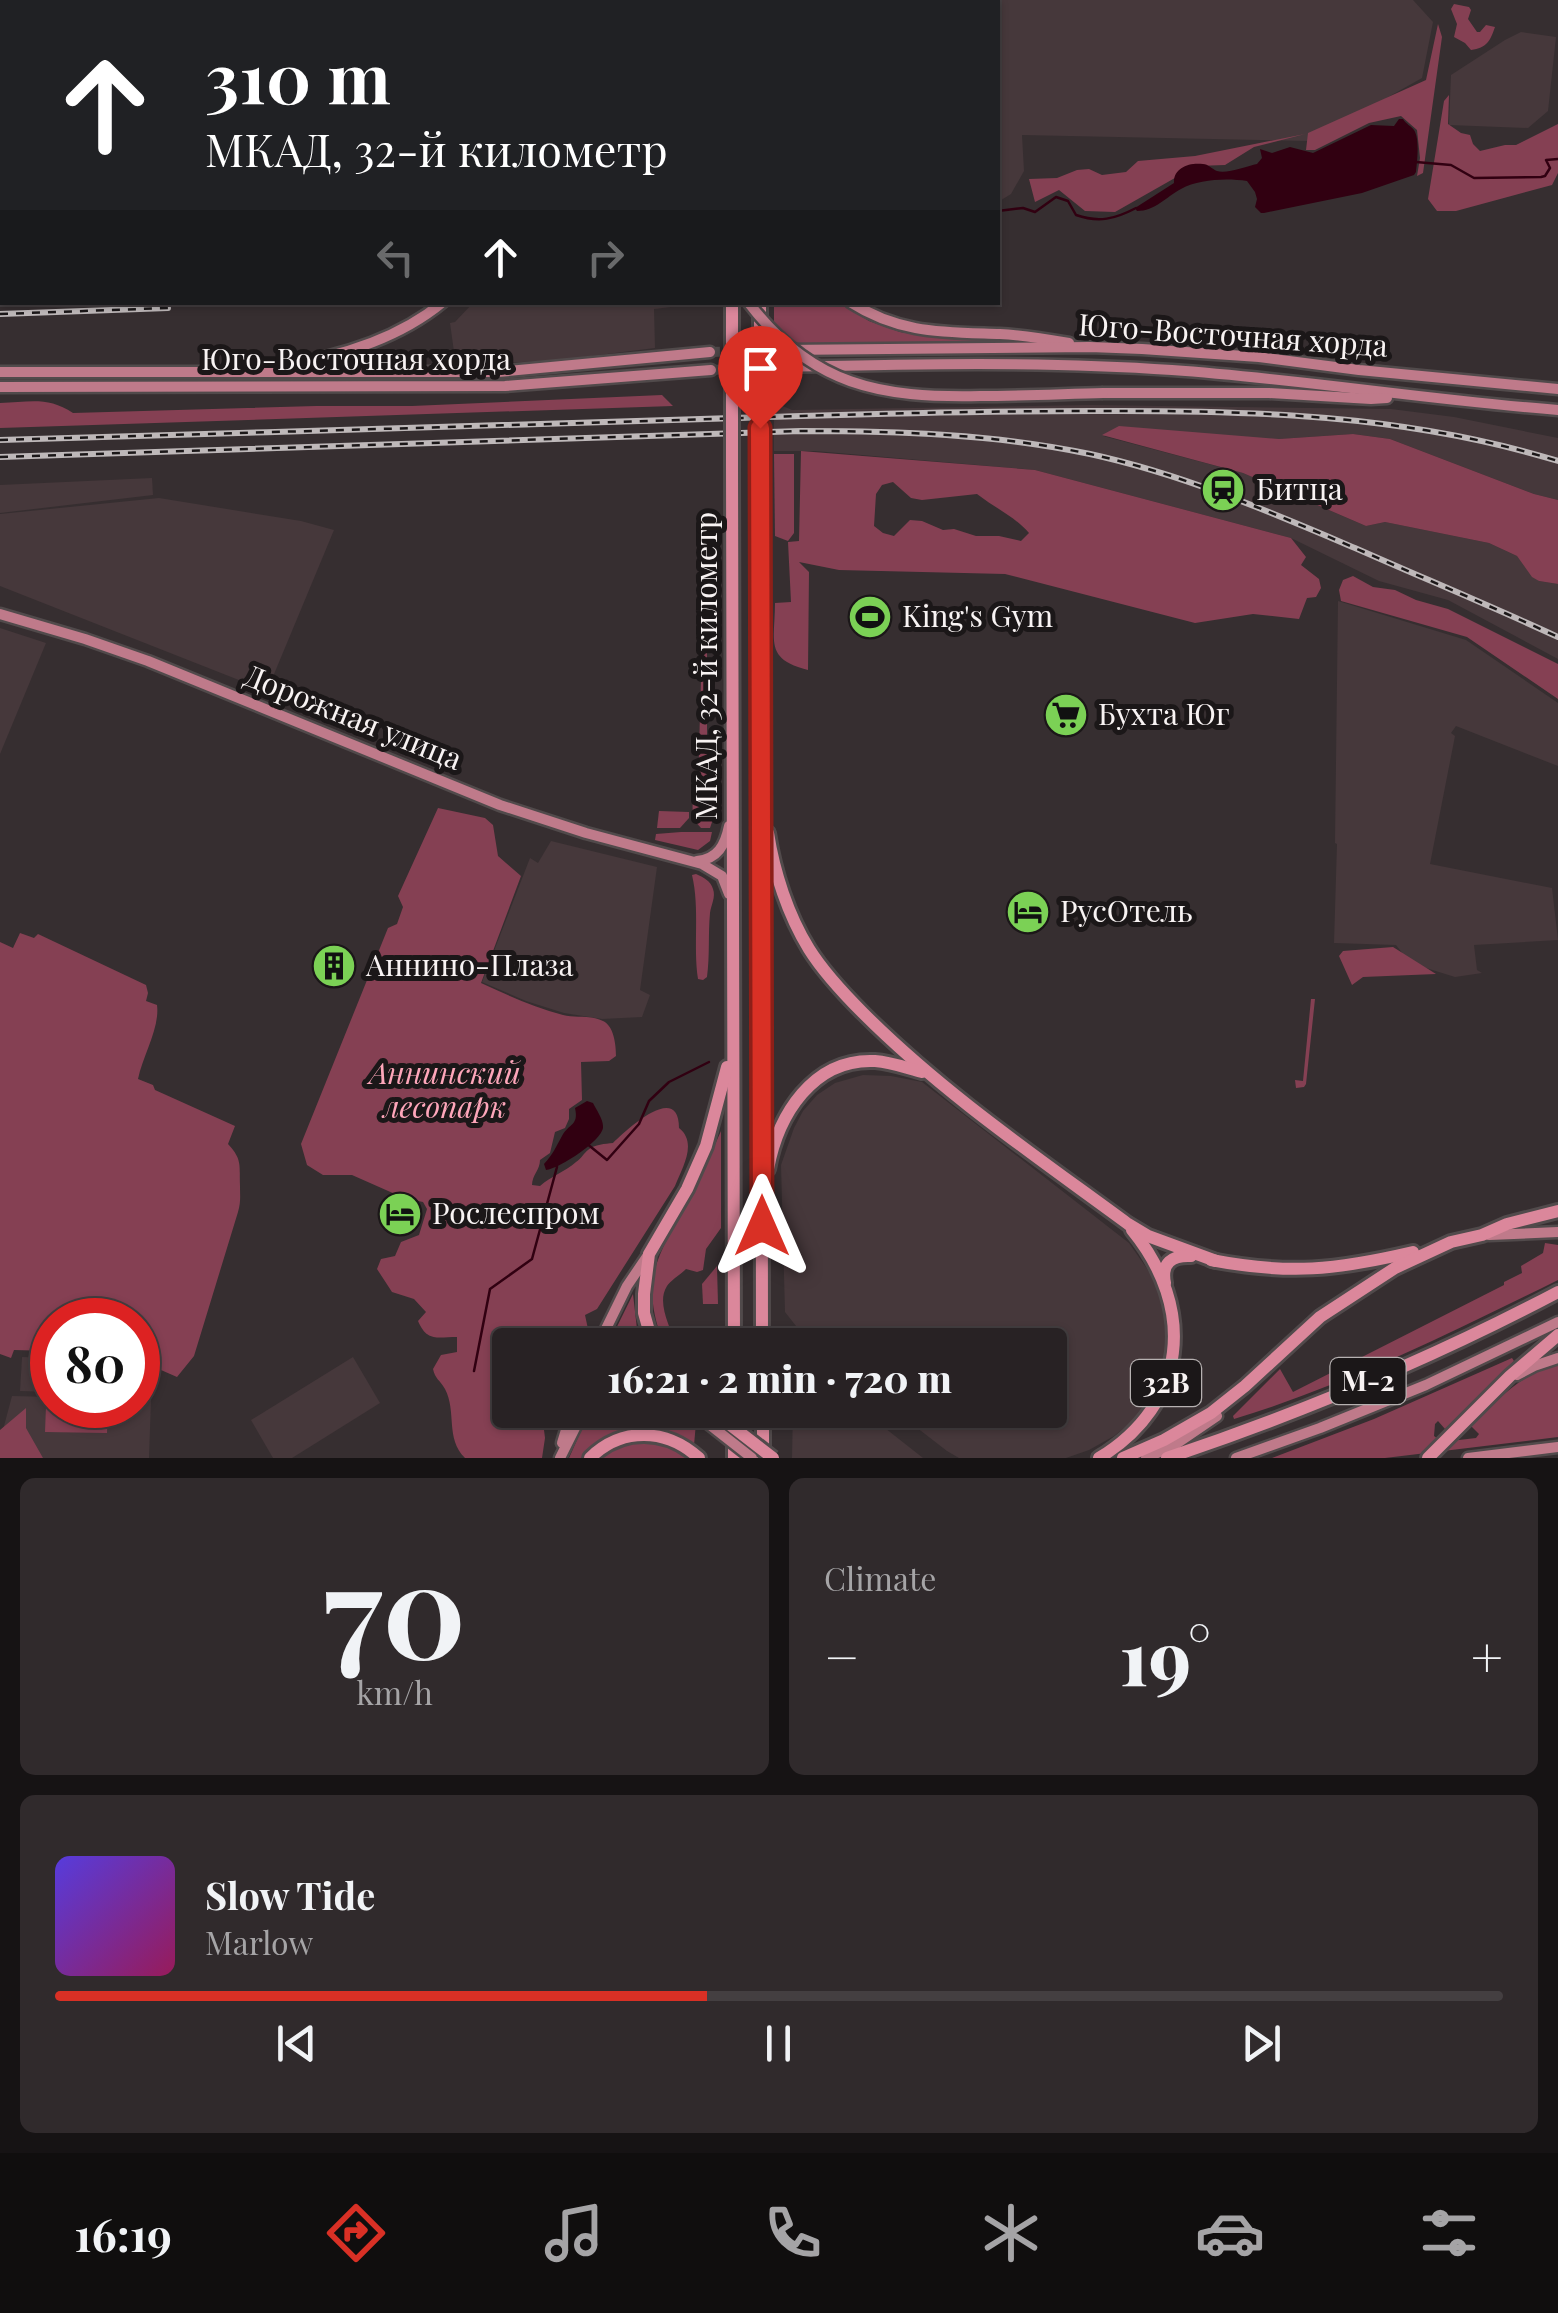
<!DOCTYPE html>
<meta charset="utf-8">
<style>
:root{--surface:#282224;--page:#302a2c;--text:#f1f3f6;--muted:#a5a4a6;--line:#443f41;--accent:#d93025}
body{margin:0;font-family:"Playfair Display",serif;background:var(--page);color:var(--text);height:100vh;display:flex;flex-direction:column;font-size:38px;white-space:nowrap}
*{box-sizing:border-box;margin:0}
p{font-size:32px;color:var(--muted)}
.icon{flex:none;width:55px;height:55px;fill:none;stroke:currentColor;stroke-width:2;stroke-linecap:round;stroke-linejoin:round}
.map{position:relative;height:1458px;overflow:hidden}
.panel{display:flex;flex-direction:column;gap:20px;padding:20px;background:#161314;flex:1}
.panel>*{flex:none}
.top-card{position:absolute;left:0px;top:0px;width:1000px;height:305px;box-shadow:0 2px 8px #0004,0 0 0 2px var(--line);background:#202124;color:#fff;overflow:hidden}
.speed{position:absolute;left:30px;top:1298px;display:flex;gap:20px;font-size:50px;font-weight:700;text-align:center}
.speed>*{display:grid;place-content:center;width:130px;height:130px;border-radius:50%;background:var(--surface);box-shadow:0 2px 8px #0004,0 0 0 2px var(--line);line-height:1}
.speed .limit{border:15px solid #d22;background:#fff;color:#111}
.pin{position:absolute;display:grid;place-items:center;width:85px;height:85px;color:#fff;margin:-102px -42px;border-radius:50% 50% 50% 0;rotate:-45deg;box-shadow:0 0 10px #0007}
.pin .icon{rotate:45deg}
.me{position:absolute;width:110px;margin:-55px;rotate:0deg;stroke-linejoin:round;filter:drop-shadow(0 0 8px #0008)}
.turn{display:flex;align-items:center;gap:35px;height:210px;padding:0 40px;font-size:45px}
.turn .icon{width:130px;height:130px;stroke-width:2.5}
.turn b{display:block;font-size:70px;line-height:85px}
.lanes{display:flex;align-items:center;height:95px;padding:0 40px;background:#0003;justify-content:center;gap:50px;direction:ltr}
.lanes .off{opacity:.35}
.big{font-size:75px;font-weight:800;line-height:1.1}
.panel .widget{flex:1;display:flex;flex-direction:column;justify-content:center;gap:15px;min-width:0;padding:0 35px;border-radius:15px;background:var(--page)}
.panel .dial{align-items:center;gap:0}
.dial b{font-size:130px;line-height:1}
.song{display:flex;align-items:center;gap:30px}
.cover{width:120px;height:120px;border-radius:15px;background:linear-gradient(135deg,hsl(250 70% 55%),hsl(330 70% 35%))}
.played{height:10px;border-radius:5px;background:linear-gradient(90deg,var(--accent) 45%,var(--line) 45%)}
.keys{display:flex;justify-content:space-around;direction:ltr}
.heat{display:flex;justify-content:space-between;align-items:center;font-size:55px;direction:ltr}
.panel .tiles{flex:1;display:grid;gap:20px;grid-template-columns:1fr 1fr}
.widget:last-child{grid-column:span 2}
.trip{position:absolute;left:492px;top:1328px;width:575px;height:100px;border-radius:10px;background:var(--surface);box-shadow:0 2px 8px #0004,0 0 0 2px var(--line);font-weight:800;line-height:100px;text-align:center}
.menu{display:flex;height:160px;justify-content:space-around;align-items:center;background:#100e0e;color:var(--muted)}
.menu .icon{width:70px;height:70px}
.menu .selected{color:var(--accent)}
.menu b{font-size:45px;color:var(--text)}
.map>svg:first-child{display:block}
.built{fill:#46383b}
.green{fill:#854053;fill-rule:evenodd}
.water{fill:#310011}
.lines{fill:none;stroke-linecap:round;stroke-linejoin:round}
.stream{stroke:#310011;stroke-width:2.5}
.major-tunnel{stroke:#534c4d;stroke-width:10;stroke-dasharray:10 5;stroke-linecap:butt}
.major-casing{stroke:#514a4b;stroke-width:15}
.highway-casing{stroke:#514a4b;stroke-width:18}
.major{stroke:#bf7a8a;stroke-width:10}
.highway{stroke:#db879b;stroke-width:12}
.rail-casing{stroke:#beb8b9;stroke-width:6}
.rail{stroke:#1b1718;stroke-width:2.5;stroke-dasharray:8;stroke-linecap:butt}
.major-bridge-casing{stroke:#514a4b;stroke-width:15;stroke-linecap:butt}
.highway-bridge-casing{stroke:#514a4b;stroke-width:18;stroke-linecap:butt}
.major-bridge{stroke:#bf7a8a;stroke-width:10}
.highway-bridge{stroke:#db879b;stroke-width:12}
.route-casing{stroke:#8d1f18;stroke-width:25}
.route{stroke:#d93025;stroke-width:18}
.labels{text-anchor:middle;stroke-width:10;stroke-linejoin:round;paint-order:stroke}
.shield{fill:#1b1718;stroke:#b6b1b1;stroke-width:2.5}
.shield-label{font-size:28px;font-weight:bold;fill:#f8f3f3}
.street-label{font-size:30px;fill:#f8f3f3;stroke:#1b1718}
.poi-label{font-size:30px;fill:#f8f3f3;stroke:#1b1718;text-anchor:start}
.park-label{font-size:30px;font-style:italic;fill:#fea6ba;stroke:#1b1718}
</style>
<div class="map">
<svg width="1558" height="1458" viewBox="0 0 1558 1458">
<rect width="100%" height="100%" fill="#362e30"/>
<g class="built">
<path d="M0,0H269V2H2V251L0,249Z"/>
<path d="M796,0H1413L1433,22L1422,78L1310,141L1022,135L1024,171L1011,194L998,202V2H796Z"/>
<path d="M1521,32L1556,37L1548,111L1528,128L1449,125L1451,75L1505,40Z"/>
<path d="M670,303L671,307L654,309L655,348L559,360L462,365L455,359L450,323L455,322L473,303Z"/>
<path d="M774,391L778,404L792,410L1091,405L1391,409L1454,417L1558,438V500L1534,494L1390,439L1353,434L1279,439L1103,436L1243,473L1366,526L1385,522L1489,543L1517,556L1539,581L1558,584V659L1448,600L1379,581L1291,538L1035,470L815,451H774Z"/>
<path d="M152,478L153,495L0,513V485Z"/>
<path d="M159,498L301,521L334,530L267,691L0,586V514Z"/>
<path d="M1338,601L1466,640L1558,703V766L1456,726L1451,733L1455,736L1430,864L1552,888L1558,940L1474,945L1477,970L1482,973L1455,977L1410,963L1396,945L1334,943L1337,844L1335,843Z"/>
<path d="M0,628L46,643L0,754Z"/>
<path d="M551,841L657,867L640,990L650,995L642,1017L602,1019L564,1013L526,1001L482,982L530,858L538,863Z"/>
<path d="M863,1075L891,1076L922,1082L1129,1243L1150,1273L1161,1296L1166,1330L1167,1347L1164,1366L1156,1388L1143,1408L1129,1424L1114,1436L1089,1450L1066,1458H959L947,1451L894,1410H1050V1345H811L785,1312L781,1165L794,1128L803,1111L817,1095L835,1083Z"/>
<path d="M22,1357L52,1358V1392L20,1391Z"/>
<path d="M353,1357L380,1403L292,1458H273L251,1420Z"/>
<path d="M12,1396L52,1397V1405H138V1400H151L149,1458H0V1441Z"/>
<path d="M793,1410H862L923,1458H792Z"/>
</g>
<g class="green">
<path d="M1454,4L1469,7L1471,10L1468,19L1477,32H1480L1486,25L1495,27C1490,41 1487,48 1471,50L1465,43L1454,37L1457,24L1451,9Z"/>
<path d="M1438,24L1442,37L1423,173L1417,176L1420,158L1417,130L1401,116L1369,123L1315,150H1306L1308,133L1426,80Z"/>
<path d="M1449,95L1448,124L1461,133L1470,135L1473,144L1480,151L1505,145H1516L1558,124V173L1552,185L1456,211H1437L1428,199L1444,101Z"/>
<path d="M1305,134L1254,147L1225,165L1196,166L1115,212L1085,211L1059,190L1035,202L1029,179L1057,178L1077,170L1089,169L1102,175L1126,172L1138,161L1195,156Z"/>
<path d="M774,302L840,303L869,321L900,332L938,338L1018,341L1016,343L774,344Z"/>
<path d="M662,395L673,406L0,428V403C29,402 48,396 73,413L316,406H412Z"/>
<path d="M1119,426L1279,439L1353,434L1390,439L1534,494L1558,500V584L1539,581L1532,577L1517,556L1489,543L1385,522L1366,526L1243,473L1102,435Z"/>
<path d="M801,451L1035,470L1291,538L1306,557L1301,565L1319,579L1321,588L1316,597L1307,598L1299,619L1253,614L1195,623L1005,574L839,570L799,562L809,572L808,670C764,659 775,641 775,603L791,602L788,542L799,541ZM893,482L911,498L922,500L977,494C995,508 1014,516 1029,533L1021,541L999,536H976L954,529L943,530L922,521L910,520L894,536L883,533L874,526L876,494L882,485Z"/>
<path d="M774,454H794V533L788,541L775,536Z"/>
<path d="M1353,576L1373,587L1395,590L1416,600L1448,609L1558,664V699L1467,637L1341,601L1339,590L1343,580Z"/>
<path d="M707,639V783L698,785L702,645Z"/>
<path d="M697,791L708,794L712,822L710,828H701C691,819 690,803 697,791Z"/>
<path d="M438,808L485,818L493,825L498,856L521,876L481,983C507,995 535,1008 563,1015C575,1018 592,1015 603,1021C614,1026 616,1045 616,1056L609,1061L581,1062L582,1100L569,1109V1119L565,1128L555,1132L550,1153L540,1160C540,1170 532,1175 532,1185L540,1186C551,1176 565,1172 576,1162C581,1159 584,1153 588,1150C595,1144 605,1144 613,1143C626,1130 679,1081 679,1128C698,1143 682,1168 675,1186L597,1309L585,1315L588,1329L580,1345H510V1410H551L542,1414L545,1438L542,1458H465C445,1438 457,1412 445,1389C440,1380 435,1379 433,1369L441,1355L457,1352V1337C437,1337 427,1342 418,1321L426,1312L414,1299L392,1292L377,1269L381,1259L395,1256L401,1242L419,1235L427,1209L423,1202L404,1198L352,1175H323L307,1165L301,1144L388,928L397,924L403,907L398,896Z"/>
<path d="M659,811L689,812V818L680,828H657Z"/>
<path d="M681,832H712L710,841L698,850L655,840L656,834Z"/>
<path d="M696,874C703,877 711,881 713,889C716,897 711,905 710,913C708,934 710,955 707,977L703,980L698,979C693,945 700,909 692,875Z"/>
<path d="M20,933L34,938L38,934L146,985L148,993L146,1001L157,1005C160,1028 143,1055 138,1079L153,1085L155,1090L235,1126L228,1144C243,1160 239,1166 240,1186C240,1196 241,1202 238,1212L194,1356L177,1377L138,1360V1320H52V1351L14,1350L11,1358L0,1354V942L13,948Z"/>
<path d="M1393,947L1436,974L1363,977L1352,985L1339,956L1343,951Z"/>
<path d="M1311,999H1315L1306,1084L1304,1087L1296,1088L1295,1080L1303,1081Z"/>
<path d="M721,1131V1228L706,1249L703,1270L697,1272L686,1269C681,1274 670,1281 667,1286C656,1303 671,1327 675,1344L664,1345C638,1277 659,1255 691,1196C702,1175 711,1153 721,1131Z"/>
<path d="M1545,1243L1558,1245V1280C1453,1332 1346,1385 1234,1419L1233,1416L1280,1369L1293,1392L1504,1285V1282L1522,1273L1521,1266L1543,1253Z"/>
<path d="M717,1266L718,1304H703L702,1284Z"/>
<path d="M633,1294L637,1329L642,1345H608Z"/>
<path d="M1512,1358L1514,1361L1445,1429L1438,1421L1435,1424L1434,1436L1442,1442L1476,1438L1479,1434L1471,1426C1497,1400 1521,1374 1558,1363V1437L1385,1458H1272L1374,1419Z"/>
<path d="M46,1406L108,1407L107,1433L45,1432Z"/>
<path d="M26,1408V1428L43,1458H0V1430Z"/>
<path d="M595,1410H677L696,1423L694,1445C656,1422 612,1420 582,1458H569L584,1424Z"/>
<path d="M639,1440C660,1441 673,1446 690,1458H599L622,1443Z"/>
</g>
<g class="water">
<path d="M1399,119H1403C1406,124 1411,126 1414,130C1420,139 1417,162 1416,172L1414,175L1362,193L1264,213H1261L1255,207L1257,199L1255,192L1247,181C1227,178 1199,179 1181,189C1166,197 1155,211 1137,211L1135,208L1174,183C1173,168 1189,162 1203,164C1208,164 1212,169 1217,171C1227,174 1247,166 1257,164L1262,158L1260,149L1272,153L1290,147L1313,153L1371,125L1394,126Z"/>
<path d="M587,1101L593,1103C596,1109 603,1119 603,1126C605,1139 559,1169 546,1170L544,1164C553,1154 556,1147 562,1136C569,1123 579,1126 575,1108Z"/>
</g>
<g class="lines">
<g class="stream">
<path d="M1416,162L1451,165L1474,178L1541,177L1545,176L1550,168L1546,160L1558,159"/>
<path d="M998,211L1023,208L1035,212L1056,197L1068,201L1076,215C1099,223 1115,219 1136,208"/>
<path d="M586,1143L607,1160L639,1124L649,1101L669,1082L709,1062"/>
<path d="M474,1371L490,1289L532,1259L557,1167"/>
</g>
<g class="major-tunnel">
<path d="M710,352L783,350"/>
<path d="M711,370L783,367"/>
</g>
<g class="major-casing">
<g id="major">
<path d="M498,0V2"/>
<path d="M781,0V2"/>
<path d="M695,2V0"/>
<path d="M706,2V0"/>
<path d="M850,302C900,334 944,332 1000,334C1023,335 1046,339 1069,343"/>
<path d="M783,350L1090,347L1142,349L1259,357L1359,370L1558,389"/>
<path d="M277,366C335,358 397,340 443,302"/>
<path d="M783,367C913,364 1042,361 1172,370C1301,379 1429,400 1558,410"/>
<path d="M0,372H498L710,352"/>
<path d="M0,387L505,386L711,370"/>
<path d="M1103,393H1269L1371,399L1387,398"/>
<path d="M0,614L85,639L148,661L500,805L586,833L702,864L722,876L729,894"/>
<path d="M697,861C718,859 725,845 729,826"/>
<path d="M1489,1235L1558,1232"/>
<path d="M598,1345L627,1286L648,1255"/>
<path d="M1517,1375L1534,1366L1558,1358"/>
<path d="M562,1443L572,1410"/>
<path d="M560,1458L579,1420L588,1410"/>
<path d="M1146,1458L1173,1446L1217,1416"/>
<path d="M1236,1458L1320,1428L1426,1385L1558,1322"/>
<path d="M1468,1458L1558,1447"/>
</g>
</g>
<g class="highway-casing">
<g id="highway">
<path d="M730,0V2"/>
<path d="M759,0V2"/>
<path d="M760,302V391"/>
<path d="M732,391V302"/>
<path d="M732,466L734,1345"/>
<path d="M761,466L762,1345"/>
<path d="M768,833C774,872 788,915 809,949C824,973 843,993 863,1013C943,1093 1037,1157 1128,1224L1148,1236L1216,1261"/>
<path d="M768,1169C778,1115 813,1058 875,1061C891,1062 907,1068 922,1072"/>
<path d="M1211,1260C1289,1275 1336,1270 1413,1252"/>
<path d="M1165,1283C1161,1263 1172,1255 1191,1256"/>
<path d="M653,1345L644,1313V1294L649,1254L687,1189L706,1146L727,1067"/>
<path d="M734,1410V1458"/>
<path d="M763,1410V1458"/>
<path d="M590,1458C622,1427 666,1428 699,1458"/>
<path d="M1099,1458C1188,1404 1196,1308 1132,1230"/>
<path d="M1123,1458L1164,1440L1211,1413L1245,1386L1320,1317L1395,1268L1451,1242L1482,1235L1507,1224L1558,1211"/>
<path d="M1167,1458C1301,1413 1433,1358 1558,1292"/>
<path d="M1428,1458L1510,1376L1558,1335"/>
</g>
</g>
<use href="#major" class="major"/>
<use href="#highway" class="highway"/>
<g class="rail-casing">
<g id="rail">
<path d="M152,0L153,2"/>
<path d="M170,2V0"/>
<path d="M297,2V0"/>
<path d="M331,2V0"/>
<path d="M0,287L2,286"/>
<path d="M0,314L168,308"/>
<path d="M0,440C267,432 534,425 801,416C898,413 995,411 1091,411C1250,410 1405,414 1558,461"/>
<path d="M0,457L801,431C898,431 995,434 1090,454C1182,474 1268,511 1355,548C1423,578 1491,606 1558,637"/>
</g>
</g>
<use href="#rail" class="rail"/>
<g class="major-bridge-casing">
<g id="major-bridge">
<path d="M748,302C812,386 880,398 980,396C1021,396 1062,394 1103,393"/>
<path d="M696,1414L752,1458"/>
</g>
</g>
<g class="highway-bridge-casing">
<g id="highway-bridge">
<path d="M732,391V466"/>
<path d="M760,391L761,466"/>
<path d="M711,1410L773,1458"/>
</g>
</g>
<use href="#major-bridge" class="major-bridge"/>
<use href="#highway-bridge" class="highway-bridge"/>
</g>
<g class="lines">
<g class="route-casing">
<path id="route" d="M760,428L762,1226"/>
</g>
<use href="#route" class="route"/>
</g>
<defs>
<g id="station-disc" transform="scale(2.25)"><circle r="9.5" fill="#7bd155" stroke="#1b1718"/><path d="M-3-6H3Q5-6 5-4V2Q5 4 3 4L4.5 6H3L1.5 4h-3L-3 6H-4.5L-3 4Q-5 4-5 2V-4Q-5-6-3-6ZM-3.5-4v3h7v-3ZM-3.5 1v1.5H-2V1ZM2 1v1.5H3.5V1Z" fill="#111"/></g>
<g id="stadium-disc" transform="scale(2.25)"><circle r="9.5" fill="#7bd155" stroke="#1b1718"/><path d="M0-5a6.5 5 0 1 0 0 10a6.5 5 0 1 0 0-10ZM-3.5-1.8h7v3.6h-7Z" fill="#111"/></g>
<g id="supermarket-disc" transform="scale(2.25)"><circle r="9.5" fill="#7bd155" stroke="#1b1718"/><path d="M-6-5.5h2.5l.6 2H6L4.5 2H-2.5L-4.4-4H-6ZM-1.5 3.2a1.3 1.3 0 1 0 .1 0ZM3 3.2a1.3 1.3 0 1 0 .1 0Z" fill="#111"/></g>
<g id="hotel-disc" transform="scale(2.25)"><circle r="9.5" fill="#7bd155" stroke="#1b1718"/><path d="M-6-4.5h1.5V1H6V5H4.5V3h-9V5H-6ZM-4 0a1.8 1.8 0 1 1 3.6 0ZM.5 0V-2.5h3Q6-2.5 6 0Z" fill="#111"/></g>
<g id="building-disc" transform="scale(2.25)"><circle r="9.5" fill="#7bd155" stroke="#1b1718"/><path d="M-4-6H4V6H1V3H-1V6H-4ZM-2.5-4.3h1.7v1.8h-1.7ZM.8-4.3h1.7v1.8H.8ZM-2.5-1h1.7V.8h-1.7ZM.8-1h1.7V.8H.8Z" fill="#111"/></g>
</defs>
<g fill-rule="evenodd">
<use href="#station-disc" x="1223" y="490"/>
<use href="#stadium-disc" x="870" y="617"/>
<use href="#supermarket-disc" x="1066" y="715"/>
<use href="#hotel-disc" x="1028" y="912"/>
<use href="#building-disc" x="334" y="966"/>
<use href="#hotel-disc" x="400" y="1214"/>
</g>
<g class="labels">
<g class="shield">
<rect x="1330.5" y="1358" width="75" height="46" rx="8"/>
<rect x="1131" y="1360" width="70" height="46" rx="8"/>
</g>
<g class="shield-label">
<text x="1368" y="1391">М-2</text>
<text x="1166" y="1393">32B</text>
</g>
<g class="street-label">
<text transform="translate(1233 336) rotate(4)" y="10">Юго-Восточная хорда</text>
<text x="356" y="370">Юго-Восточная хорда</text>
<text transform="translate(707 666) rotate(-90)" y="10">МКАД, 32-й километр</text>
<text transform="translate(353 718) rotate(22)" y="10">Дорожная улица</text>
</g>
<g class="poi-label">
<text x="1256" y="500">Битца</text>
<text x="902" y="627">King's Gym</text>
<text x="1098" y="725">Бухта Юг</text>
<text x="1060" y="922">РусОтель</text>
<text x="366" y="976">Аннино-Плаза</text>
<text x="432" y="1224">Рослеспром</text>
</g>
<g class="park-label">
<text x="445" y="1084">Аннинский<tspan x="445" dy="34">лесопарк</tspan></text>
</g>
</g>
</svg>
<div class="speed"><div class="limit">80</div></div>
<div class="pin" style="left:760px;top:428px;background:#d93025"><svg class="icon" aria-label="arrive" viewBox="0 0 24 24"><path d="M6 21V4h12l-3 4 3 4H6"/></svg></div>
<svg class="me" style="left:762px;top:1226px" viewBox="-20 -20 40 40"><path d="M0-17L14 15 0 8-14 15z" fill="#d93025" stroke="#fff" stroke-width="4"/></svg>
<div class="trip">16:21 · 2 min · 720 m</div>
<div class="top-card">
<div class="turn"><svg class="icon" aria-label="ahead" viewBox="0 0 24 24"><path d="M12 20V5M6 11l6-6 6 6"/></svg><div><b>310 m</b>МКАД, 32-й километр</div></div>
<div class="lanes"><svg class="icon off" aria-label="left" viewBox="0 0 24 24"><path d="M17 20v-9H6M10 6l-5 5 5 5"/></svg><svg class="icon" aria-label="ahead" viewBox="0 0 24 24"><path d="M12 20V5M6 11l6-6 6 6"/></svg><svg class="icon off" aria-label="right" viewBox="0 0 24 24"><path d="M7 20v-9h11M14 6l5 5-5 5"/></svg></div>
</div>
</div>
<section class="panel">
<div class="tiles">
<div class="widget dial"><b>70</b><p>km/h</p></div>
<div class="widget"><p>Climate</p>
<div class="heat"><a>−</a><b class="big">19°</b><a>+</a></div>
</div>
<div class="widget">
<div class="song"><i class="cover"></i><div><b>Slow Tide</b><p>Marlow</p></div></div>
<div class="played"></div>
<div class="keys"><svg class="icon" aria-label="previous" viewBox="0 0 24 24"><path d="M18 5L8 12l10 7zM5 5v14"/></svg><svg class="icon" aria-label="pause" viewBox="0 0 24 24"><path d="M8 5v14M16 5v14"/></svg><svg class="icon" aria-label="next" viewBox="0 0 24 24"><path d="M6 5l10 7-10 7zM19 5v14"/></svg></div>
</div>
</div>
</section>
<nav class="menu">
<b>16:19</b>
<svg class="icon selected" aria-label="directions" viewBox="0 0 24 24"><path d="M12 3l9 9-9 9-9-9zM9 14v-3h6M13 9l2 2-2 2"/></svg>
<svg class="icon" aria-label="music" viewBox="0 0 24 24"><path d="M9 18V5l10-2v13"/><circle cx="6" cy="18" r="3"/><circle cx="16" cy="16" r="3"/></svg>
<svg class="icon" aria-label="phone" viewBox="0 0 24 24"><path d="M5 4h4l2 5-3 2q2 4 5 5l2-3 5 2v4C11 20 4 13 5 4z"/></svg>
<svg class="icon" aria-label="climate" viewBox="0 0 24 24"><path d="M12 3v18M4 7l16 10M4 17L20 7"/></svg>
<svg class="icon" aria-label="car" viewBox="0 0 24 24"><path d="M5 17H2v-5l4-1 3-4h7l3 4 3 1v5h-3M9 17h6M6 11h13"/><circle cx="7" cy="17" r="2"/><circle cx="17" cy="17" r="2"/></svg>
<svg class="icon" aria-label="filters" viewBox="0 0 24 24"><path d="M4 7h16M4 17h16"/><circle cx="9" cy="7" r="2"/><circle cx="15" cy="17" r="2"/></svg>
</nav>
